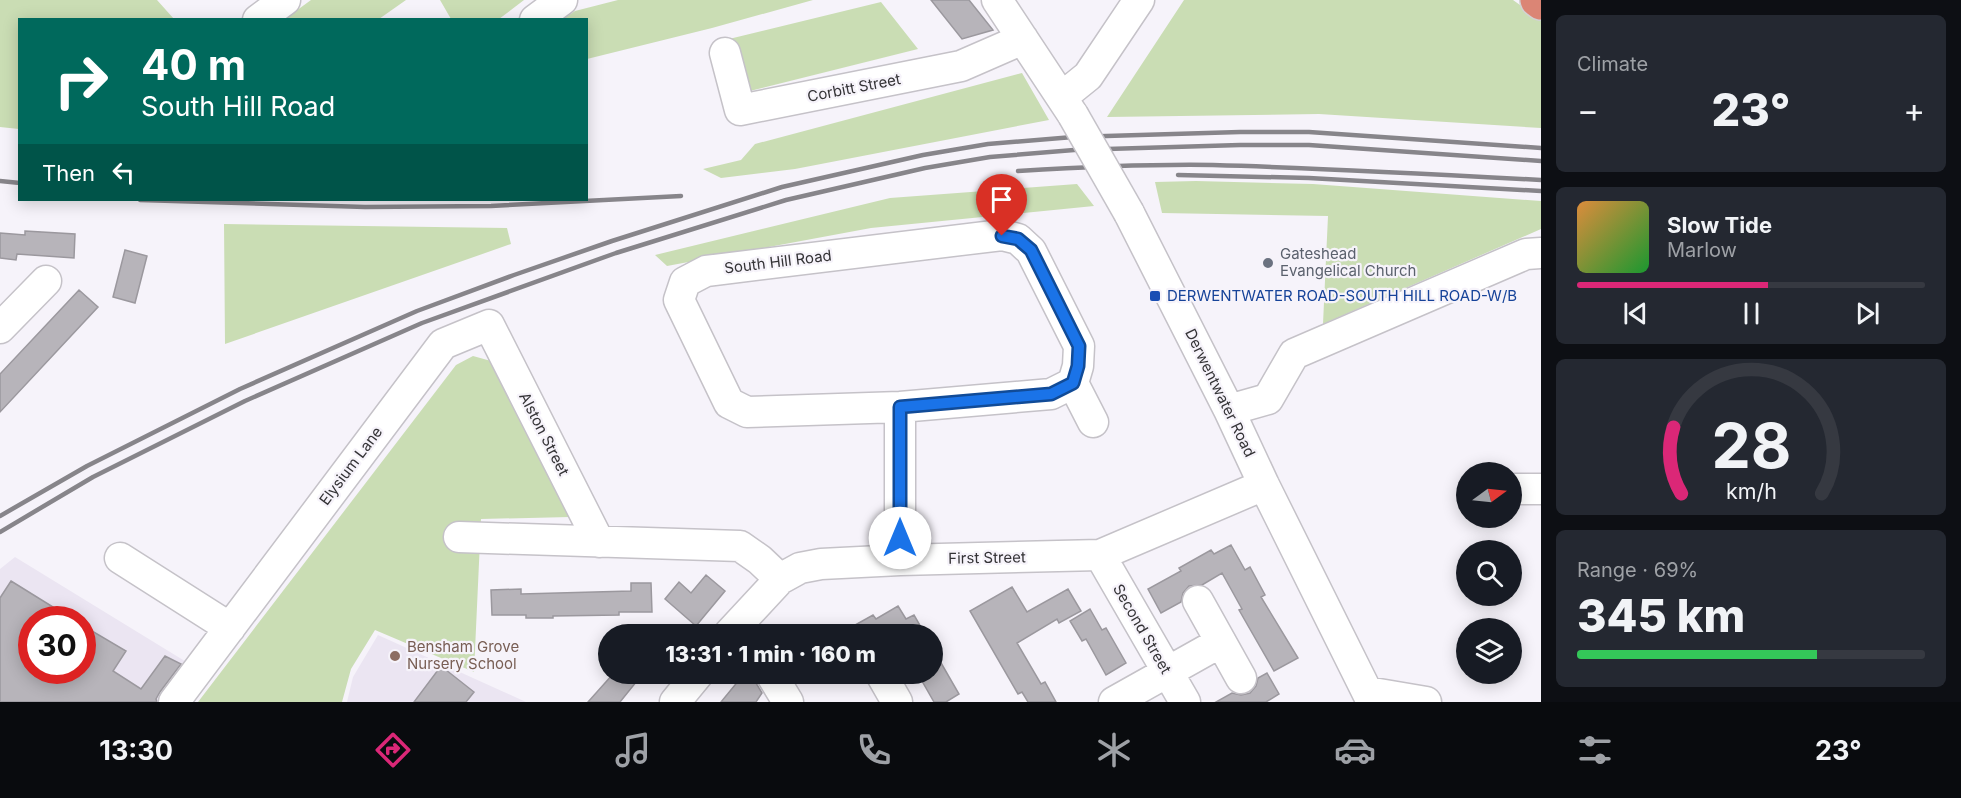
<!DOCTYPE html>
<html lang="en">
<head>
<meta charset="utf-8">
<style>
  body { margin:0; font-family:Inter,sans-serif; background:#242831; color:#f1f3f6; height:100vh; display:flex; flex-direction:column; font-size:22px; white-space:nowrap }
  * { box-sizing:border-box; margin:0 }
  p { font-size:20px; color:#9ea1a6 }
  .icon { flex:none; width:33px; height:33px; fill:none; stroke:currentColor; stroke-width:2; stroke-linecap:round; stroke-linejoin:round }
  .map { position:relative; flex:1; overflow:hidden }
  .side { display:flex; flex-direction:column; gap:15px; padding:15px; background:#0d0f14; width:420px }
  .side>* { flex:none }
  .banner { position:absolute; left:18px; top:18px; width:570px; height:183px; border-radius:0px; box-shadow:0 3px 15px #0003; background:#00695c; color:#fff; overflow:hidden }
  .needle { width:39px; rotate:75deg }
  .controls { position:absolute; left:1456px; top:462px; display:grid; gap:12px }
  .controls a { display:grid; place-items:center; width:66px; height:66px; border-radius:50%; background:#171b24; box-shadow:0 3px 15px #0003; font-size:30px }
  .speed { position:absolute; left:18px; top:606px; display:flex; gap:12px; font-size:30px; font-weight:700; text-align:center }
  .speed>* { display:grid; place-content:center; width:78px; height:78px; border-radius:50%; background:#171b24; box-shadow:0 3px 15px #0003; line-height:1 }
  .speed .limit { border:9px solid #d22; background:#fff; color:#111 }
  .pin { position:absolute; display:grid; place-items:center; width:51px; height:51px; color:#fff; margin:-62px -26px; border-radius:50% 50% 50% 0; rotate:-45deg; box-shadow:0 0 6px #0007 }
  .pin .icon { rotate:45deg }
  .me { position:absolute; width:66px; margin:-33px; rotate:0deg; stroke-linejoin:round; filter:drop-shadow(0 0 4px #0008) }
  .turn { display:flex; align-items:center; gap:21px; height:126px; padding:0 24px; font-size:27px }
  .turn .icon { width:78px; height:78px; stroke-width:2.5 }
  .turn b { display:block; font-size:42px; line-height:51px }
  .then { display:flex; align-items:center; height:57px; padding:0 24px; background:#0003; gap:12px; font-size:22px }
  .big { font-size:45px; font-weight:800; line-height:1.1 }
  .side .card { flex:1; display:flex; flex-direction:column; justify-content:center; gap:9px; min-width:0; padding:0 21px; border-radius:9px; background:#242831 }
  .side .dial { align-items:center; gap:0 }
  .dial svg { height:156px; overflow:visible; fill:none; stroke:#363941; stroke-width:7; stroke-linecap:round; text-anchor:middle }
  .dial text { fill:#f1f3f6; stroke:none }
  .song { display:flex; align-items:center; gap:18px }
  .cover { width:72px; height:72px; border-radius:9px; background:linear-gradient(135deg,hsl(30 70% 55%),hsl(130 70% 35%)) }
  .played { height:6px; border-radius:3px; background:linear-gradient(90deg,#db2777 55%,#363941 55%) }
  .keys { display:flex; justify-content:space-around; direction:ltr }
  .heat { display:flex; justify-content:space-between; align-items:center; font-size:33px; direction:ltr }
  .charge { height:9px; border-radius:4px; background:linear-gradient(90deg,#34c759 69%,#363941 0) }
  .trip { position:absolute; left:598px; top:624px; width:345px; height:60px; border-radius:30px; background:#171b24; box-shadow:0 3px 15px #0003; font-weight:800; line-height:60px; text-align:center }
  .tab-bar { display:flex; height:96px; justify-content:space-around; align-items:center; background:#090b0e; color:#9ea1a6 }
  .tab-bar .icon { width:42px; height:42px }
  .tab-bar .selected { color:#db2777 }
  .tab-bar b { font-size:27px; color:#f1f3f6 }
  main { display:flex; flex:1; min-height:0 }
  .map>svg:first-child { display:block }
  .built { fill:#ebe5f2; fill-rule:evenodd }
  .green { fill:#caddb4 }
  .building { fill:#b7b4ba; stroke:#9b989e; stroke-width:1.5 }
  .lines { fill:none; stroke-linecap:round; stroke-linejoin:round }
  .minor-casing { stroke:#c5c2c8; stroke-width:33 }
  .highway-casing { stroke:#d2d2d3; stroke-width:36 }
  .minor { stroke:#fff; stroke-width:30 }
  .highway { stroke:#db8575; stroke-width:33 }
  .rail { stroke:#87858a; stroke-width:4.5 }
  .minor-bridge-casing { stroke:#c5c2c8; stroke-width:33; stroke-linecap:butt }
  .minor-bridge { stroke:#fff; stroke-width:30 }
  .route-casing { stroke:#114b97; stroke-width:15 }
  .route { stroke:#1a73e8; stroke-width:10 }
  .worship-dot { fill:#6b7280; stroke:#f6f3fa; stroke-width:2 }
  .transit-dot { fill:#1a4fb4; stroke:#f6f3fa; stroke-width:2 }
  .education-dot { fill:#8d6e63; stroke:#f6f3fa; stroke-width:2 }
  .labels { text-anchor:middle; stroke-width:4.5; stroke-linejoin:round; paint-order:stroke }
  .street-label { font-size:15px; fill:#343336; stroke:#f6f3fa }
  .worship-label { font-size:15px; fill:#5b616d; stroke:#f6f3fa; text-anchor:start }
  .transit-label { font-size:15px; fill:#164399; stroke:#f6f3fa; text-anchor:start }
  .education-label { font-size:15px; fill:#785e54; stroke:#f6f3fa; text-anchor:start }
</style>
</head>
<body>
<main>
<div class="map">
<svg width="1541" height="702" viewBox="0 0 1541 702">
  <rect width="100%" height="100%" fill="#f6f3fa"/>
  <path class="built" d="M15 557 188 663 159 702H0V569ZM32 620H82V670H32Z
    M378 635 526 702H347L353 677Z"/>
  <path class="green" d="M0 0H157L174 19 20 20 19 129 0 127Z
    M311 0H406L379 19H285Z
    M440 0H524L499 19H451Z
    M618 0H813L712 28 587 59 586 20 563 19 575 11Z
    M1184 0H1513L1541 20V128L1319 114 1107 117Z
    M881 2 918 49 742 93 729 39Z
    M1022 73 1049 120 795 169 721 178 703 169 741 160 755 144Z
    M1196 181 1313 184 1541 201V229L1323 324 1328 216 1162 213 1155 182Z
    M1077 184 1094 206 871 228 667 266 655 255 890 198Z
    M224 224 507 228 511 244 225 344Z
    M473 356 491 361 570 517 481 519 474 672 375 630 351 669 342 702H198L456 365Z"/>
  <path class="building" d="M931 0H969L993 30 962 39Z
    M25 231 75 234 74 258 17 254 16 260 0 258V233L25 235Z
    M125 250 147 256 135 303 113 297Z
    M79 290 98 307 0 412V374Z
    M1231 545 1245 570 1250 567 1265 595 1261 597 1298 658 1274 671 1239 610 1242 609 1222 573 1202 585 1189 586 1183 593 1181 602 1161 613 1148 589 1181 571 1179 568 1211 550 1214 554Z
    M706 575 725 591 696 626 665 599 679 582 691 593Z
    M11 581 74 620H32V670H82V625L126 651 113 671 141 689 165 656 181 664 160 692 156 699 157 702H0V598Z
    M631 583H651L652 612H619V615L553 616V618H526V615H492L491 590 521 589V594L631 591Z
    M1012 587 1027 612 1068 589 1081 611 1059 623 1057 619 1017 643 1041 684 1045 682 1056 702H1028L1022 692 1018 694 970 611Z
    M898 606 906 619 914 615 925 634H839L873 615 876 619Z
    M1090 609 1102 630 1106 628 1126 663 1106 675 1086 639 1082 641 1070 621Z
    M933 649 959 694 946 702H934L918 674H933Z
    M441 666 474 692 466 702H414Z
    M1267 673 1279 694 1266 702H1216L1232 693 1241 695 1250 693 1256 686 1258 678Z
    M613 674H627L637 681 620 702H588Z
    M744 674 756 683 762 693 756 702H721Z"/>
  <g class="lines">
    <g class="minor-casing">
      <path id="minor" d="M997 0 1073 115
        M258 20 285 0
        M535 20 562 0
        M725 53 740 110 961 66 1023 39
        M1062 97 1088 76 1139 0
        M1129 213 1229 410 1264 485 1372 702
        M1002 235 1018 239 1031 251 1079 346 1078 366 1073 383 1051 394 900 407 747 412 729 403 679 300 685 282 706 271Z
        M0 328 46 281
        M1073 383 1093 422
        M1229 410 1268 399 1294 354 1526 254 1541 253
        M1516 489H1541
        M459 537 740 546 760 560 780 579 800 568 821 564 900 560 1100 555 1264 485
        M1100 555 1185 702
        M120 558 230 628
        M900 560V407
        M1198 601 1241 678
        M729 634 780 579
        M771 674 788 702
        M881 674 897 702
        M1367 692 1426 702
        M174 702 443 344 489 325 599 542
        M675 702 698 674
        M1114 702 1221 642"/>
    </g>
    <g class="highway-casing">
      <path id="highway" d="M1537 0 1541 3"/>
    </g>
    <use href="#minor" class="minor"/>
    <use href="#highway" class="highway"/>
    <path class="rail" d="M1018 171C1083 167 1148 164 1213 165 1323 168 1432 174 1541 180
      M1178 175 1309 178 1541 191
      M0 181 20 183
      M140 200 365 207 491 206 681 196
      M0 516 87 466 240 389 417 311 514 275 612 241 782 187 923 155 988 144 1073 137 1240 132H1309L1541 148
      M0 532 93 477 245 401 422 323 616 253 786 200 925 168 990 157 1074 150 1240 145H1309L1541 161"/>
    <g class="minor-bridge-casing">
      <path id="minor-bridge" d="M1073 115 1129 213"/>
    </g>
    <use href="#minor-bridge" class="minor-bridge"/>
  </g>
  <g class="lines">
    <g class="route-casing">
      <path id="route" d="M900 538V407L1051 394 1073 383 1078 366 1079 346 1031 250 1018 239 1002 236"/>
    </g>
    <use href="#route" class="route"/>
  </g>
  <circle class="worship-dot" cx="1268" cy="263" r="6"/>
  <rect class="transit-dot" x="1149" y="290" width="12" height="12" rx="3"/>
  <circle class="education-dot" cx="395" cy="656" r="6"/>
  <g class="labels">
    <g class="street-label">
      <text transform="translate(854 88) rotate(-11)" y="5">Corbitt Street</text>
      <text transform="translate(778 262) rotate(-7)" y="5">South Hill Road</text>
      <text transform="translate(1220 393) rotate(64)" y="5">Derwentwater Road</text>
      <text transform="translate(544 434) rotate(63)" y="5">Alston Street</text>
      <text transform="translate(351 466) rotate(-53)" y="5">Elysium Lane</text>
      <text transform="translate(987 558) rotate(-1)" y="5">First Street</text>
      <text transform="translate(1142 629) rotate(60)" y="5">Second Street</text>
    </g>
    <g class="worship-label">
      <text x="1280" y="259">Gateshead<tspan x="1280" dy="17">Evangelical Church</tspan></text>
    </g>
    <g class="transit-label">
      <text x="1167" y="301">DERWENTWATER ROAD-SOUTH HILL ROAD-W/B</text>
    </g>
    <g class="education-label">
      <text x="407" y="652">Bensham Grove<tspan x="407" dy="17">Nursery School</tspan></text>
    </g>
  </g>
</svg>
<div class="controls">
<a><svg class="needle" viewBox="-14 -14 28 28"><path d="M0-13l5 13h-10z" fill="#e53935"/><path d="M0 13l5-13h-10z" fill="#9ea1a6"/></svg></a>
<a><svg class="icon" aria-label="search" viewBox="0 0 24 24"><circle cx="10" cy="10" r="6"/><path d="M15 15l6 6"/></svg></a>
<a><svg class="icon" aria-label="layers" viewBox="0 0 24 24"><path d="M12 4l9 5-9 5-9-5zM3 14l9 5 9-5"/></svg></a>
</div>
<div class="speed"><div class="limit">30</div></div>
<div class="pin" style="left:1002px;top:236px;background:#d93025"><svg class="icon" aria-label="arrive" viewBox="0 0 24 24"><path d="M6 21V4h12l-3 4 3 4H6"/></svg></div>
<svg class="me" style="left:900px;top:538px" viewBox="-20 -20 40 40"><circle r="19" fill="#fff"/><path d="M0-13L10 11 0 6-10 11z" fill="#1a73e8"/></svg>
<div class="trip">13:31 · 1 min · 160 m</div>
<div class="banner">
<div class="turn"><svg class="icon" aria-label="right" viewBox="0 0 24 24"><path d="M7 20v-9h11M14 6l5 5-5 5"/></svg><div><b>40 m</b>South Hill Road</div></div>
<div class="then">Then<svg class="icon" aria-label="left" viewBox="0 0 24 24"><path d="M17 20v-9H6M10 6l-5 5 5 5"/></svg></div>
</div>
</div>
<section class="side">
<div class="card"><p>Climate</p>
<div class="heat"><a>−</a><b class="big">23°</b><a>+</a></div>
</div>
<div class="card">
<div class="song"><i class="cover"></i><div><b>Slow Tide</b><p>Marlow</p></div></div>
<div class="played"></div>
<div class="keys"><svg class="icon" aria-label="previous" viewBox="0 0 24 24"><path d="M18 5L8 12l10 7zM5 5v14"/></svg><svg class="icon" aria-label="pause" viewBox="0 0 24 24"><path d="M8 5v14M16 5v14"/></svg><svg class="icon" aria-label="next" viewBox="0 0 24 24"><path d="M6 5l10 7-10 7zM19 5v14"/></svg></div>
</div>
<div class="card dial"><svg viewBox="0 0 100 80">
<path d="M14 69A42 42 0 1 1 86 69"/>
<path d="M14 69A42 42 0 0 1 10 35" stroke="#db2777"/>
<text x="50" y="56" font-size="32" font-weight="700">28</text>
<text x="50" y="72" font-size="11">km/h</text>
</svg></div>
<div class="card"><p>Range · 69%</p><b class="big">345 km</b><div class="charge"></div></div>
</section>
</main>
<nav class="tab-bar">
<b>13:30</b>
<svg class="icon selected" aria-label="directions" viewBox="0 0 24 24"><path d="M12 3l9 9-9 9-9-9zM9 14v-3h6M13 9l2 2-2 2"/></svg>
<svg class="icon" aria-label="music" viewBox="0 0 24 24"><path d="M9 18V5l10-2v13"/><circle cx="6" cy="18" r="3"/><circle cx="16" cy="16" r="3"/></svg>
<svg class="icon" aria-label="phone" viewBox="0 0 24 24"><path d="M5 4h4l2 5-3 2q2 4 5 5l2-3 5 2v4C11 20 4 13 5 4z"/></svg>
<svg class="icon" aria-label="climate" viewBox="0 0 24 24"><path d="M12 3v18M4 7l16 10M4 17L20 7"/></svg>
<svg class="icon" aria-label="car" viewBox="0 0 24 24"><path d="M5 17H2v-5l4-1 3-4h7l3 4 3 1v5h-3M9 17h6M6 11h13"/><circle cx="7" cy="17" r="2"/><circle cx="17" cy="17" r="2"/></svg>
<svg class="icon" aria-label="filters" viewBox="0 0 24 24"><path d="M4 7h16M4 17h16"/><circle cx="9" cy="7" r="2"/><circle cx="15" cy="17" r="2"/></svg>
<b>23°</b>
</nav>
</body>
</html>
